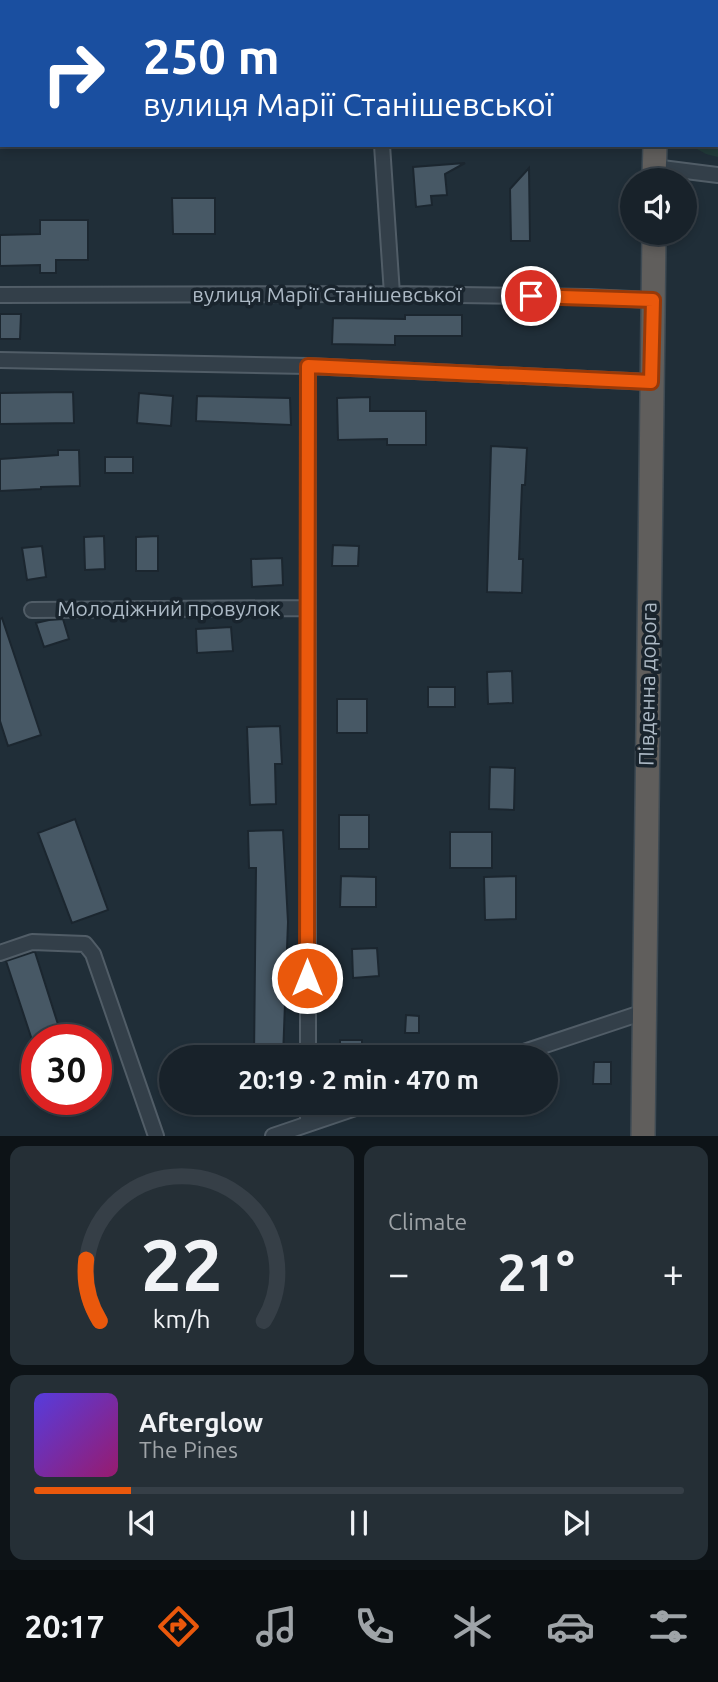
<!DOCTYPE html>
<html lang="en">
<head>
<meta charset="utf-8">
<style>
  body { margin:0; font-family:Ubuntu,sans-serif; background:#252f36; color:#f1f3f6; height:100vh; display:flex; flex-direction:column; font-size:26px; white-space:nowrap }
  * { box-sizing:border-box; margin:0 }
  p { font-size:23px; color:#9fa4a8 }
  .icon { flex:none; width:38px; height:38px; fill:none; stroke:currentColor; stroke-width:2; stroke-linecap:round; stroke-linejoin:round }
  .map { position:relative; height:1136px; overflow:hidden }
  .panel { display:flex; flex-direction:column; gap:10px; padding:10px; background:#0d1317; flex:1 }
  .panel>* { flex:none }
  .hud { position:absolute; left:0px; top:0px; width:719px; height:147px; box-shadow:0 4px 10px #0003,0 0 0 2px #363f47; background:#1a4fa0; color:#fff; overflow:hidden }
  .buttons { position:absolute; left:620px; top:168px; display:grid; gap:14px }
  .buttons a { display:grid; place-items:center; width:77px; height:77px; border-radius:50%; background:#18222a; box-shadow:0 4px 10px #0003,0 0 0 2px #363f47; font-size:35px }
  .speed { position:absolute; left:21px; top:1024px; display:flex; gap:14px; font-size:35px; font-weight:700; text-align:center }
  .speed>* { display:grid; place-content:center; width:91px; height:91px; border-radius:50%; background:#18222a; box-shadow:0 4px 10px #0003,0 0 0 2px #363f47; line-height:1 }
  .speed .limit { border:10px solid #d22; background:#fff; color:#111 }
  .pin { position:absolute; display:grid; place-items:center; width:60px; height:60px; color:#fff; margin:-30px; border:4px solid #fff; border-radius:50%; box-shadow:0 2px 7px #0007 }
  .me { position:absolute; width:77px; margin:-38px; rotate:0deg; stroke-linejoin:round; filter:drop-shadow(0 0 5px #0008) }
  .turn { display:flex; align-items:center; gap:24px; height:147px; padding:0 28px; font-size:32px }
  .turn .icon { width:91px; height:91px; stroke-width:2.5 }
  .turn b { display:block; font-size:49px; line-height:60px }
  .big { font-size:52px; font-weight:700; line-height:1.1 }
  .panel .widget { flex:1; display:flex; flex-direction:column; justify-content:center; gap:10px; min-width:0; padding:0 24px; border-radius:14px; background:#252f36 }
  .panel .dial { align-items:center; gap:0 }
  .dial svg { height:182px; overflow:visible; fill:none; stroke:#363f47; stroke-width:7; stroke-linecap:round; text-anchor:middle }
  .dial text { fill:#f1f3f6; stroke:none }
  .song { display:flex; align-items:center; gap:21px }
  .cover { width:84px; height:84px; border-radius:10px; background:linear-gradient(135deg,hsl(250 70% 55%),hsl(320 70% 35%)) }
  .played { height:7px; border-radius:4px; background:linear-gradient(90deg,#ea580c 15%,#363f47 15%) }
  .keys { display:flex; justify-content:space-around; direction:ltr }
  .heat { display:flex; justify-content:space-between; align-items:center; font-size:38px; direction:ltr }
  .panel .tiles { flex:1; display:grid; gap:10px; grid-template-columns:1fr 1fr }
  .widget:last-child { grid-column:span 2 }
  .trip { position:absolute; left:159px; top:1045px; width:399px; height:70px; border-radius:35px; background:#18222a; box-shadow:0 4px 10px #0003,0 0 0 2px #363f47; font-weight:700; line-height:70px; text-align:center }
  .tabs { display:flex; height:112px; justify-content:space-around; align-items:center; background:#0a0e11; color:#9fa4a8 }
  .tabs .icon { width:49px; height:49px }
  .tabs .current { color:#ea580c }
  .tabs b { font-size:32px; color:#f1f3f6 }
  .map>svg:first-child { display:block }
  .green { fill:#223b3a }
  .building { fill:#475865; stroke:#1b262f; stroke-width:2 }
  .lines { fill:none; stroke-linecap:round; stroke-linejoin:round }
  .minor-casing { stroke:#515d67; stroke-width:18 }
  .trunk-casing { stroke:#3e4a53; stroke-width:26 }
  .minor { stroke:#333f49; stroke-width:14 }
  .trunk { stroke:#605e5c; stroke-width:23 }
  .route-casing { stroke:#983908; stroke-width:18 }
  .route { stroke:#ea580c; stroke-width:12 }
  .labels { text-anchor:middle; stroke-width:7; stroke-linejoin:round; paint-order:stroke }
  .street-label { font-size:21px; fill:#adbac6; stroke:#19242d }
</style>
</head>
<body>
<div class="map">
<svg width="718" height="1136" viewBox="0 0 718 1136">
  <rect width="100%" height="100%" fill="#202e38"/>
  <path class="green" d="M718 95V157L706 154 690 145H718Z"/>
  <path class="building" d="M465 163 445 174 447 195 431 196 432 205 416 207 413 167Z
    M529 168 530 241H511L510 189Z
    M172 198H215V234H173Z
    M40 220H88V260H56V273H40V265L0 266V235L40 234Z
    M0 314H21L20 339H0Z
    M405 315H462V336H395V345L332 344 333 318 405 319Z
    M73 392 74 423 0 424V393Z
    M139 393 173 396 171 426 137 423Z
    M197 396 290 398 291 425 196 421Z
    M370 397V411H426V445H387V439L338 440 337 398Z
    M491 446 527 448 525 485H522L519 559H523L522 593 487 592Z
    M58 450H79L80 486 41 487V489L0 491V459L58 455Z
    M105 457H133V473H105Z
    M104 536 105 569 85 570 84 537Z
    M158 536V571H136V537Z
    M333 545 359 546 358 566H332Z
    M42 546 46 577 27 580 22 548Z
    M282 558 283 585 252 587 251 559Z
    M2 618 41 735 8 746 0 721V619Z
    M63 619 69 639 44 647 36 623 49 620Z
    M231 627 233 651 197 653 196 629Z
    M512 671 513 703 488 704 487 672Z
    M428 687H455V707H428Z
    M337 699H367V733H337Z
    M280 726 282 764H275L276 804 250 805 247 727Z
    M490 767 515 768 514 810 489 809Z
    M339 815H369V849H339Z
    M75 819 108 910 72 923 38 833Z
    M283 830 288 922 283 1057H254L256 868H249L248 831Z
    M450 832H492V868H450Z
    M341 876 376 877V907H340Z
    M516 876V919L485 920 484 877Z
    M377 948 379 976 353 978 352 949Z
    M33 952H35L63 1040H32L6 961Z
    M406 1015 419 1016V1033H405Z
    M340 1040H362V1057H340Z
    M594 1062H611V1084H593Z"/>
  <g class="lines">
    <g class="minor-casing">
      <path id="minor" d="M372 0V2
        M0 66H2
        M382 145 392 294
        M654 167 718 175
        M0 295 392 294 587 297 653 300
        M0 360 308 366 651 382
        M32 610 307 608
        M0 953 32 942 85 944 93 954 156 1136
        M308 1057V366
        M509 1057 644 1012
        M308 1102V1124
        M273 1136 373 1102"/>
    </g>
    <g class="trunk-casing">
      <path id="trunk" d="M656 2V0
        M654 180 655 145
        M643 1136 654 233"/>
    </g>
    <use href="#minor" class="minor"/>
    <use href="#trunk" class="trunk"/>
  </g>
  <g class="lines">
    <g class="route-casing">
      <path id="route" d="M307 978 308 366 651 382 653 300 531 296"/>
    </g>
    <use href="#route" class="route"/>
  </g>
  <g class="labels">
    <g class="street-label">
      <text x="327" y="302">вулиця Марії Станішевської</text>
      <text x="169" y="616">Молодіжний провулок</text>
      <text transform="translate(648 684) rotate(-89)" y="7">Південна дорога</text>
    </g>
  </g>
</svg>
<div class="buttons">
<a><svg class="icon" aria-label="sound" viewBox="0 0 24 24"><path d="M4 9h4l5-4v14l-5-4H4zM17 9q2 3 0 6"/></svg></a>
</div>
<div class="speed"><div class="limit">30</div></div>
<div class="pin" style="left:531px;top:296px;background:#d93025"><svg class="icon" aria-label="arrive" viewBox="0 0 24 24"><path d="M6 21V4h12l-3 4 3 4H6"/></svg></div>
<svg class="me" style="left:307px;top:978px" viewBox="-20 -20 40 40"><circle r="17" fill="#ea580c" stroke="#fff" stroke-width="3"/><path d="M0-11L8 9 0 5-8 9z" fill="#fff"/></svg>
<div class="trip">20:19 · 2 min · 470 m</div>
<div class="hud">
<div class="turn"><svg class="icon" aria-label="right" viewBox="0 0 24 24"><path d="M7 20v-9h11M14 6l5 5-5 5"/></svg><div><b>250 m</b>вулиця Марії Станішевської</div></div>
</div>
</div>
<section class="panel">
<div class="tiles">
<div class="widget dial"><svg viewBox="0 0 100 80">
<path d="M14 69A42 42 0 1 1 86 69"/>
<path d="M14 69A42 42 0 0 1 8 42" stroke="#ea580c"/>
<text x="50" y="56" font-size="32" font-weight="700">22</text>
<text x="50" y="72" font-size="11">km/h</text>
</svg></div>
<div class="widget"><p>Climate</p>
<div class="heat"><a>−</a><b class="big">21°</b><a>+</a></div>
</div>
<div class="widget">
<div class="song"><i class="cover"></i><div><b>Afterglow</b><p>The Pines</p></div></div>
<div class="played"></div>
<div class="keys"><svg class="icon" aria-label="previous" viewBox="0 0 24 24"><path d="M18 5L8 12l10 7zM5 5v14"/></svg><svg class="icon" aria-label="pause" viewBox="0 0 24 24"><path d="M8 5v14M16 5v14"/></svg><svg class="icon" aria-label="next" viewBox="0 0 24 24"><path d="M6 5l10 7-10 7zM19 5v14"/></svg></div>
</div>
</div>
</section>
<nav class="tabs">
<b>20:17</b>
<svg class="icon current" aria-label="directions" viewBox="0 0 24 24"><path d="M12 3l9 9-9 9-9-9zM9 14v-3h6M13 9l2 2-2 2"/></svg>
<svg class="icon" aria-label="music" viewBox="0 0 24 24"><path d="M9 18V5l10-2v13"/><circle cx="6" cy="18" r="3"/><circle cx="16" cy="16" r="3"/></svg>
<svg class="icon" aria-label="phone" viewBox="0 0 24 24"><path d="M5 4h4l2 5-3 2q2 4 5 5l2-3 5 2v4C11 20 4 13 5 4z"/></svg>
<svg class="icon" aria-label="climate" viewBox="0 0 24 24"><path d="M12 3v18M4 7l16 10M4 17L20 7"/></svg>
<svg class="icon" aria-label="car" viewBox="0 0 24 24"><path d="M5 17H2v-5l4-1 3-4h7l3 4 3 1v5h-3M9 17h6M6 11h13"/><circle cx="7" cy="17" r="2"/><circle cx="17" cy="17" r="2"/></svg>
<svg class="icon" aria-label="filters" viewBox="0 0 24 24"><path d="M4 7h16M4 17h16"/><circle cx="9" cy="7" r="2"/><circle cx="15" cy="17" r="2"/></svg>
</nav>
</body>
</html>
